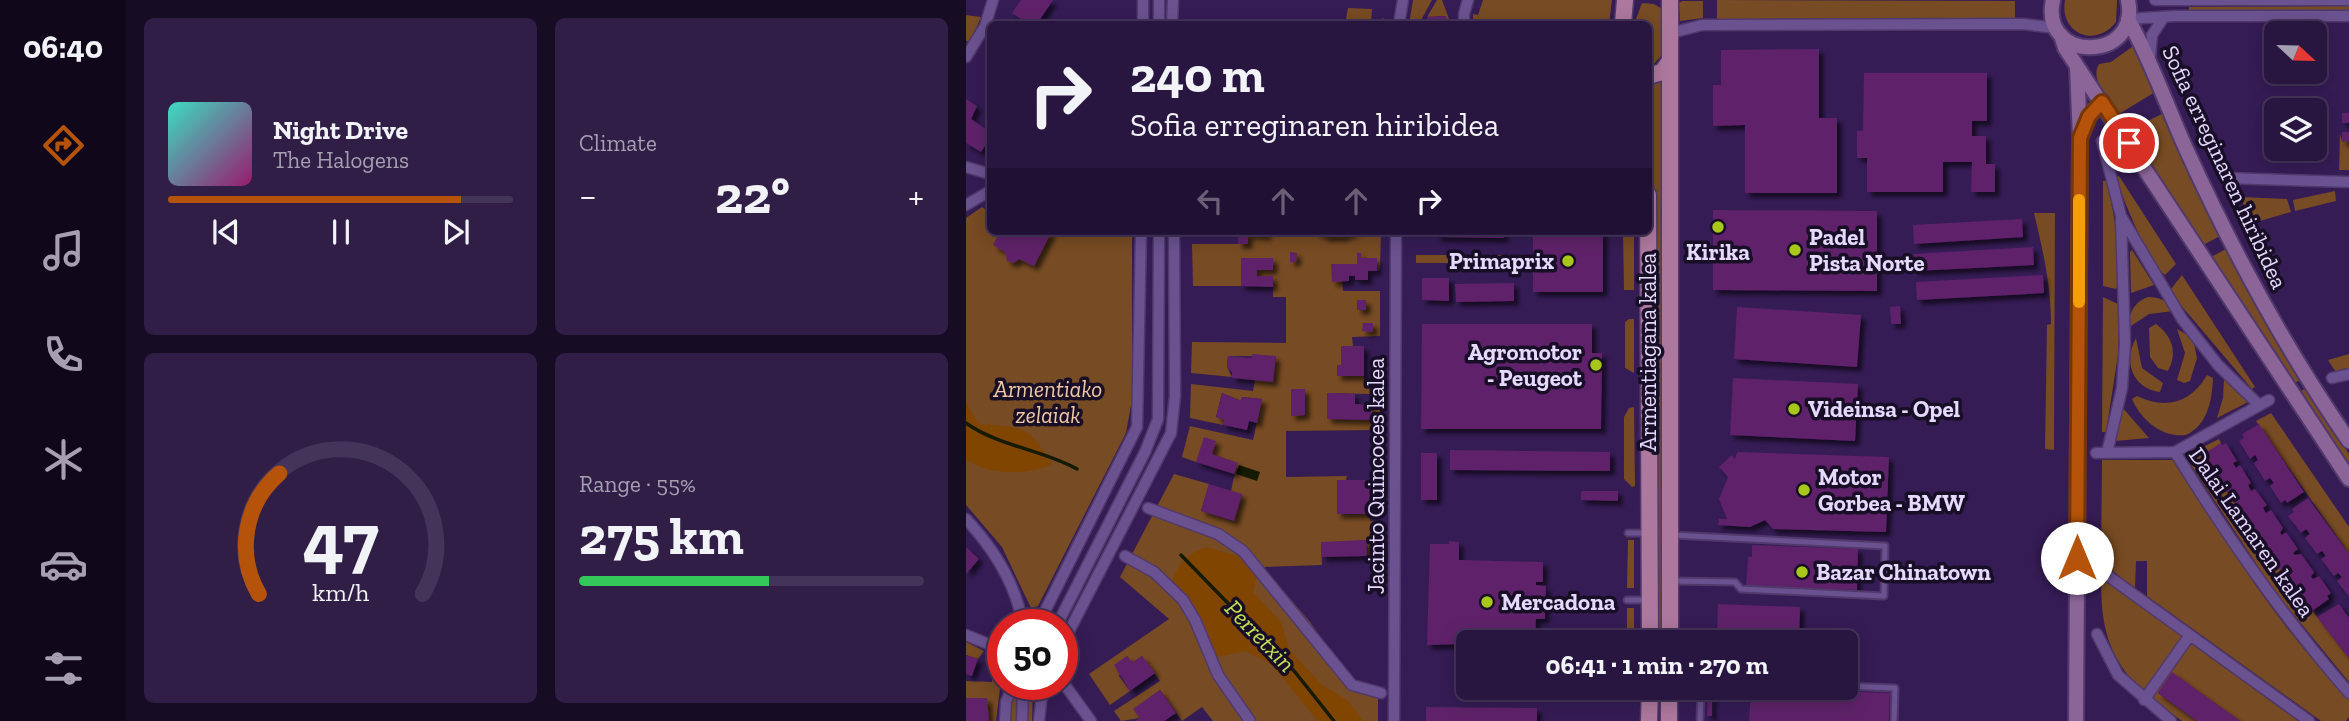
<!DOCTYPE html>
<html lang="en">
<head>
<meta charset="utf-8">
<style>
  body { margin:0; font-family:"Zilla Slab",serif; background:#301e47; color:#f1f3f6; height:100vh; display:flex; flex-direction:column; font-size:26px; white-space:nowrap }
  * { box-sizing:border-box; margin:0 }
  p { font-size:23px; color:#a59fb1 }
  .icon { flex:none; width:38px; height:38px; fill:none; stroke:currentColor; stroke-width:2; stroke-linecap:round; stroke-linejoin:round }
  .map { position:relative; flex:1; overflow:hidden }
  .panel { display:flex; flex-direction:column; gap:18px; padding:18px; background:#160c23; width:840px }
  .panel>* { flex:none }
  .guide { position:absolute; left:21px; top:21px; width:665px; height:214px; border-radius:10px; box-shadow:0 4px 18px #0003,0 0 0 2px #443459; background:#281540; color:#f1f3f6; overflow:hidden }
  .needle { width:46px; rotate:112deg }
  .controls { position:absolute; left:1298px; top:21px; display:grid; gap:14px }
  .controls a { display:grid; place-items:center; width:63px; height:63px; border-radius:10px; background:#281540; box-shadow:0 4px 18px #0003,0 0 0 2px #443459; font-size:35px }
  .speed { position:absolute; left:21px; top:609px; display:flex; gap:14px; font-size:35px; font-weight:700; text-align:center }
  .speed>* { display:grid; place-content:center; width:91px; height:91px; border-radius:50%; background:#281540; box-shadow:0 4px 18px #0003,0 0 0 2px #443459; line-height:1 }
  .speed .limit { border:10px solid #d22; background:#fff; color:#111 }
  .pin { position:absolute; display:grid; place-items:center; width:60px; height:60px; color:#fff; margin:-30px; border:4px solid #fff; border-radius:50%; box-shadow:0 2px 7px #0007 }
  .me { position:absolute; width:77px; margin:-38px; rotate:0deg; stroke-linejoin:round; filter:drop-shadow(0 0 5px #0008) }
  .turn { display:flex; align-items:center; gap:24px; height:147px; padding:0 28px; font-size:32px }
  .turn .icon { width:91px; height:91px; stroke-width:2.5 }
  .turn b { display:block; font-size:49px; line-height:60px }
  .lanes { display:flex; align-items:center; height:66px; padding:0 28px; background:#0003; justify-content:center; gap:35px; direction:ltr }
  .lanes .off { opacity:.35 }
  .big { font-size:52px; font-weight:700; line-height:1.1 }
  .panel .card { flex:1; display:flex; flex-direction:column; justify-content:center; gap:10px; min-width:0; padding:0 24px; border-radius:10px; background:#301e47 }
  .panel .dial { align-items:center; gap:0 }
  .dial svg { height:182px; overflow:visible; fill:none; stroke:#443459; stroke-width:7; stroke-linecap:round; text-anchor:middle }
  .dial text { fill:#f1f3f6; stroke:none }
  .song { display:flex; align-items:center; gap:21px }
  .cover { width:84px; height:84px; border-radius:10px; background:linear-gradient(135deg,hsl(170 70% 55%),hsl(320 70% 35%)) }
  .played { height:7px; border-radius:4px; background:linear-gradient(90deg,#b45309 85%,#443459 85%) }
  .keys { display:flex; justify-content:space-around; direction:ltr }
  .heat { display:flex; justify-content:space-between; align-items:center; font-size:38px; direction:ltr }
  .charge { height:10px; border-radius:5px; background:linear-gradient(90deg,#34c759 55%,#443459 0) }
  .panel .tiles { flex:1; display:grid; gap:18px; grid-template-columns:repeat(2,1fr) }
  .trip { position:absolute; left:490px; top:630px; width:402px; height:70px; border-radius:10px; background:#281540; box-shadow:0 4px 18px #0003,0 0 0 2px #443459; font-weight:700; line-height:70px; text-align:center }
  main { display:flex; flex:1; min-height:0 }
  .tabs { display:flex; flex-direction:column; width:126px; justify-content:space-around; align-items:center; background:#10081a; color:#a59fb1 }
  .tabs .icon { width:49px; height:49px }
  .tabs .on { color:#b45309 }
  .tabs b { font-size:32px; color:#f1f3f6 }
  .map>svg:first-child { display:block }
  .green { fill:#774b23 }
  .forest { fill:#804500 }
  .water { fill:#151b00 }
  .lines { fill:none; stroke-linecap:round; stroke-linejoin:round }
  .stream { stroke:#151b00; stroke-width:3.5 }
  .building { fill:#5e216b; filter:url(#shadow) }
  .lane-casing { stroke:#51396c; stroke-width:9 }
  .street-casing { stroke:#51396c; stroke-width:13 }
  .secondary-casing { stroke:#51396c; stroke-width:18 }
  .primary-casing { stroke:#51396c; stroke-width:19 }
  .lane { stroke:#6a5290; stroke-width:5 }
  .street { stroke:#6a5290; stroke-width:10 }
  .secondary { stroke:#8b6597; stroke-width:14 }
  .primary { stroke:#ad789d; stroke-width:16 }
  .route-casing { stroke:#753606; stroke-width:18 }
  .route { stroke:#b45309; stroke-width:12 }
  .slow { stroke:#f59e0b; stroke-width:12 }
  .poi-dot { fill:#a9c71b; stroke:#180f27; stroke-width:2.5 }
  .labels { text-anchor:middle; stroke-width:7; stroke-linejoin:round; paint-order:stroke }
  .street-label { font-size:23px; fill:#e5d9fd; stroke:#180f27 }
  .poi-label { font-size:23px; font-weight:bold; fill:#e5d9fd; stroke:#180f27; text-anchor:start }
  .park-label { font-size:23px; font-style:italic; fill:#f2c8a6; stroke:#180f27 }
  .water-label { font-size:24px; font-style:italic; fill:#c3e058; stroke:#180f27 }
</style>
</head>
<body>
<main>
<nav class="tabs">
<b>06:40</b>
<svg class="icon on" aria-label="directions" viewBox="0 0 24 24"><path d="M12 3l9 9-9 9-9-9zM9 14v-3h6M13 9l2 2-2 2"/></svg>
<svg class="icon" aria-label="music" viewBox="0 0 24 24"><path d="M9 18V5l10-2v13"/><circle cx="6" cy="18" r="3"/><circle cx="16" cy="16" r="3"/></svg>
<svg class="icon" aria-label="phone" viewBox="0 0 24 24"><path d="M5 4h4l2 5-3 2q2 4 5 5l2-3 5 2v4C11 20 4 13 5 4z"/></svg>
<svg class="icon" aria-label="climate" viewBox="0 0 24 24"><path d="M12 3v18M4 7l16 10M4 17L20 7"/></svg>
<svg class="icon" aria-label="car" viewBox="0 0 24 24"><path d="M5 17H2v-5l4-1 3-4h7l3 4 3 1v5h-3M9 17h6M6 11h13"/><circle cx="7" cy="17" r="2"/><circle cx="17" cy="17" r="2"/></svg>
<svg class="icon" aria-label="filters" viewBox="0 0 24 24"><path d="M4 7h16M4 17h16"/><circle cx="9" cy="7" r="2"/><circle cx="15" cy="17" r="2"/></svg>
</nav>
<section class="panel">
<div class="tiles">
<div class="card">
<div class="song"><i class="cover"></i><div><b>Night Drive</b><p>The Halogens</p></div></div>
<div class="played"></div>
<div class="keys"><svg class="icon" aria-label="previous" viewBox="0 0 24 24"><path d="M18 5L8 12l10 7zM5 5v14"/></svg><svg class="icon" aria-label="pause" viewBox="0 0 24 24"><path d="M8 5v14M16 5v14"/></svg><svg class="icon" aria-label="next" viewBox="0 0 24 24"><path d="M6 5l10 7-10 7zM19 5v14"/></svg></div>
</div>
<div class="card"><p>Climate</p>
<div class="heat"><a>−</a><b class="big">22°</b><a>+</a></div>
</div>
<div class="card dial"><svg viewBox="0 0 100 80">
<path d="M14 69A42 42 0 1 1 86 69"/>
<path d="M14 69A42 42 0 0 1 23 16" stroke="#b45309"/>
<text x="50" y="56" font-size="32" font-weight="700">47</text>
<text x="50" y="72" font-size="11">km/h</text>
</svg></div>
<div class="card"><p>Range · 55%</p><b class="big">275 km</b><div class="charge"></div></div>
</div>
</section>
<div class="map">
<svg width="1383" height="721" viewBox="0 0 1383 721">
  <defs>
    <filter id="shadow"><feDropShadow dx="4.5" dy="4.5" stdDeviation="2" flood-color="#0009"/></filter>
  </defs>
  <rect width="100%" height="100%" fill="#351c55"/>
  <path class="green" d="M447 0H466L453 24H443Z
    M471 0H476L485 24H480L479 16 461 17Z
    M517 0H646L643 24H507V14L512 15Z
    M751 0 1049 1V19H751Z
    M1099 0H1151L1150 22C1129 49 1093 33 1099 0Z
    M716 1H737V18L714 21 713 3Z
    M676 3 688 4 698 10 695 56 686 66H683L682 24H668Z
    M1383 6V10L1223 11V7Z
    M382 8 406 9 405 24 417 18 422 24H379Z
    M0 15 15 17 4 42 0 41Z
    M1170 44 1189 92 1153 114C1144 100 1123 80 1133 64L1145 62Z
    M694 82 696 85 698 642H691V232L683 159 682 86Z
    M1198 113 1254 236 1237 245 1163 130Z
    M1374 134 1376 141H1383V170H1373Z
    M1153 176 1210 264 1199 275C1183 264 1156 197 1150 177Z
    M1137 181H1141C1145 203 1161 271 1150 289L1137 286Z
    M1369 191 1370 201 1329 211 1327 200Z
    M1274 197 1321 199 1325 212 1287 223Z
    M16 207 24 212V231H166V400L160 433 72 606 65 608 36 547 0 505V218Z
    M1068 213H1089L1088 450 1079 449 1081 325 1085 324C1085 285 1077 251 1068 213Z
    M301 231 384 235 398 231 401 235 415 231 414 270 411 271V258H395L394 253H391V264L366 265V281H376L377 291H414V336L386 337 387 346 375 365H371V375L398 376V383H404V394L361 393V419L405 420 406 409H414V430L320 431V477L381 476 380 480 371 481V514H404V521H413V554L401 556 400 540 355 543 356 565 297 567 344 622 383 677 390 683 412 687V721H247L236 707 216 721 194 690 168 709 174 718 155 721 148 711 194 681 176 656 166 663 161 656 153 676 164 691 144 705 123 674 203 619 154 577 208 474 243 484 235 511 267 521 276 495 265 491 271 463 246 454 230 462 216 457 224 426 287 440 296 399 276 397 275 401 256 393 250 417 258 420 257 425 224 418 225 384 287 391 289 380 307 382 310 356H262L261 367 266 377 225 373 226 342 320 343V297H307V277L291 276V270H307V258H275V286H227L226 244H282V235L300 236Z
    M657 231H668V290H658Z
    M1260 249 1334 380 1327 384 1245 257Z
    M1166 250 1188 285 1165 293 1164 252Z
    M450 255H554V263H450Z
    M1216 275 1289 387 1286 389 1213 303 1205 289Z
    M1137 297 1154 305 1152 355 1140 432H1136Z
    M1182 297C1193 297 1204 301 1208 311L1183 314 1165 326 1162 323C1164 311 1170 301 1182 297Z
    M663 319H668V373L659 368V322Z
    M1190 324C1206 336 1212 352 1202 371L1192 368 1184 357 1183 328Z
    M1211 329 1227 338 1231 358 1224 381 1218 383 1211 380 1219 353Z
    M1170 338 1176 368 1197 383 1194 392C1166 388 1157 361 1170 338Z
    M1383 354V371L1371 374 1362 360Z
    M1241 375 1247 378C1246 400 1242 425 1220 435 1196 438 1175 420 1166 399L1171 396C1200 410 1225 403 1241 375Z
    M1258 378 1282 402 1251 418 1257 398Z
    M1339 388 1383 454V468L1333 393Z
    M668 407 669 486 666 487 658 479V417L663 408Z
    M1156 407 1183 438 1149 441Z
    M1305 413 1383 527V554L1290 421Z
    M1253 439 1255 443 1237 456 1305 557 1383 658V682L1307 589 1219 456Z
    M1136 460H1208C1261 543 1313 629 1383 699V717L1380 721H1355L1181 596V561H1170L1169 588 1135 562Z
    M662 540H668V588H661Z
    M1135 576 1218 638 1178 694C1141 655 1135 628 1135 576Z
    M661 608H668V642H661Z
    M0 642 18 651 12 659 0 655Z
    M1223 642 1332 721H1274L1206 673 1192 693 1231 721H1216L1183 697Z
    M28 657 37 664 30 721H23L21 699 0 698V681L26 682Z
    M55 684 67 687 66 721H44L45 701 50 686Z"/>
  <path class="forest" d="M0 403 13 424C58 428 61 424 86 464 62 476 22 475 0 459Z
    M240 547 275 557 291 575 287 592 315 622 323 649 356 685 382 701 397 721H352L306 665 280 651 251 657 223 601 206 582C213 563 221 554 240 547Z"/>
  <path class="water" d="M273 465 294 472 291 481 270 474Z"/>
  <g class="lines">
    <path class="stream" d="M0 423C34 447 75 449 111 469
      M215 555 329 672 368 721"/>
  </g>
  <path class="building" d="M55 0H87L71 24H62L46 13Z
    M480 16V24H462L461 17Z
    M853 49V118H871V193H779V125L747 126V85H755V50Z
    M898 73H1021V121H1006V136H1020V164H1029V192H1005L1006 162H977V192H901V158H891V131H897Z
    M0 99 11 106 5 119 24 132V138L15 152 0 143Z
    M1376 113H1383V123H1376Z
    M1376 132H1383V141L1376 142Z
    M747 210 911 211V291L747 290Z
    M1056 219 1057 237 948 244 947 225Z
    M34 231H86L68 266 53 259 48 263 41 261 39 252 27 245Z
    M272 231H301V236L282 235V244H272Z
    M346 231H392L376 237H360Z
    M471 231H538V238L471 237Z
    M567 231H637V292H567Z
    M1067 247 1068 265 949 271 948 254Z
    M324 252 331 253 330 262H324Z
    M391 253H395V258H411V271H402V280H389V276H383V281L366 282 365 264H391Z
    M275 258H307V270H291V276H307V287L275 286Z
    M1077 275 1078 293 951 300 950 282Z
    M456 278H483V301L456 300Z
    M548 283V301L490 302 489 284Z
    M391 300H400V310H391Z
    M934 306 935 324H925L924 307Z
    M771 307 895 315 891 367 768 359Z
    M397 323H407V332L396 331Z
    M456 324H626V353H636L635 429H455Z
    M375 346H398V376H371V365H375Z
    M286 354 310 356 307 382 266 378V372L261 367 262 356 286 358Z
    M767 378 892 384 889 441 764 435Z
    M325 389H339V415L325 416Z
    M256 393 275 401 276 397 296 399 291 423 283 421 281 430 257 425 258 420 250 417Z
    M361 393 389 394V404L406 405V420L361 419Z
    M1293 424 1338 492 1321 503 1319 500 1315 503 1304 486 1308 483 1304 478 1299 481 1288 463 1292 460 1289 455 1284 459 1273 441 1278 438 1276 434Z
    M238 437 250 441 246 454 272 463 268 474 230 462Z
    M1255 443 1256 445 1260 443 1271 461 1267 463 1270 468 1274 465 1285 483 1282 485 1285 491 1289 489 1301 505 1297 508 1300 513 1305 510 1317 528 1314 533 1316 535 1320 532 1332 549 1327 553 1329 555 1335 554 1348 572 1345 577 1347 579 1353 576 1365 593 1361 596 1363 599 1346 611 1305 557 1236 455Z
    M484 450 644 452V471L484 470Z
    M771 452 923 457 920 532 807 529 799 520 784 527 752 525 753 519H761L753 499 762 477 753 467 766 455 769 459Z
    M455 453H471V500H455Z
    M371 480H400V487H404V514H371Z
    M243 484 276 494 268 521 235 511Z
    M615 491H652V501L615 500Z
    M1342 498 1383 554V597L1371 581 1376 577 1372 573 1368 576 1355 559 1360 556 1356 551 1351 554 1339 538 1344 534 1340 529 1335 533 1322 516 1328 512 1326 509Z
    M400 540 401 556 356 557 355 542Z
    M483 541 493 542V560L577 562V582H570V585L580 586 579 619H570L569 642 461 645 464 544H483Z
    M786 545 892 549 891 590 780 586 782 557H786Z
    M0 547 13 559 0 574Z
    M752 604 834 607 833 642H776V637L751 636Z
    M1373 604 1383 618V658L1351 617Z
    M0 655 12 659 6 676 0 674Z
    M161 656 166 663 176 656 189 673 164 691 148 665Z
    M1206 672 1250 704 1274 721H1231L1224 716 1192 693Z
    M785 688 924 693 923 721H783Z
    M194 690 210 713 198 721H169L174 718 167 709Z
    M742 693H746V716H741Z
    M0 698H21L23 721H0Z
    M460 707 571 708V721H460Z"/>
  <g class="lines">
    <g class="lane-casing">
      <path id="lane" d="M662 533H682
        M706 535 919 546 918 596 775 589 769 582 708 581
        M661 600H683
        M880 686 929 688 928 721
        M734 721 735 688"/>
    </g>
    <g class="street-casing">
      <path id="street" d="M1189 0H1383
        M1162 19 1208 16H1383
        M177 24V0
        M193 24V0
        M206 24 207 0
        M433 24 437 0
        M498 24V14L502 0
        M705 33 736 25 1057 24 1090 28
        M0 57 19 26 27 0
        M1184 58 1186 35 1198 17
        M1136 141 1155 216 1216 319 1252 365 1293 405
        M0 167 24 174
        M1260 178 1383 182
        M0 205 24 191
        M1366 378 1383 374
        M1209 452 1303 400
        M1130 453 1209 452C1261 537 1317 617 1383 693
        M1141 453 1156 388 1159 343 1155 220
        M182 508 252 534 277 551 386 685 415 693
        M0 519C28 549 50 584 57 625
        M159 556 188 572 217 600 229 620 252 675 284 721
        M1131 568 1343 721
        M72 625 171 427 175 231
        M91 625 179 452 192 419 193 231
        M1131 634 1152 675 1205 721
        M0 635 37 650
        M96 645 205 433 209 396 208 231
        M96 681 125 721
        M1178 700 1224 635
        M39 721 40 702 47 684
        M56 721 57 691 61 684
        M73 721 77 684
        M428 721 430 231"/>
    </g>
    <g class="secondary-casing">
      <path id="secondary" d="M1087 0C1073 63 1175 63 1162 0
        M1162 19C1186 62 1201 107 1221 151 1267 252 1320 350 1383 441
        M1095 35 1099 48 1383 479
        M1115 135 1123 116 1136 101
        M1110 721 1114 138 1111 67"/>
    </g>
    <g class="primary-casing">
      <path id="primary" d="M657 24 659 0
        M682 76 696 72 703 62
        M682 195 684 642
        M704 642V0
        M683 721 684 688
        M703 721V688"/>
    </g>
    <use href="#lane" class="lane"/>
    <use href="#street" class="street"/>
    <use href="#secondary" class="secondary"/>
    <use href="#primary" class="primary"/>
  </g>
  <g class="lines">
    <g class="route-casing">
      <path id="route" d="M1111 558 1114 138 1123 116 1136 102 1163 143"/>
    </g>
    <use href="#route" class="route"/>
    <path class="slow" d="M1113 302V200"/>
  </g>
  <g class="poi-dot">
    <circle cx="752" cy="227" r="7"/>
    <circle cx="829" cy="250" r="7"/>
    <circle cx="602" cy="261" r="7"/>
    <circle cx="630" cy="365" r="7"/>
    <circle cx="828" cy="409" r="7"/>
    <circle cx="838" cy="490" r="7"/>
    <circle cx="836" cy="572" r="7"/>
    <circle cx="521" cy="602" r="7"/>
  </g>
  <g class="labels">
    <g class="street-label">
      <text transform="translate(1259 167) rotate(65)" y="8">Sofia erreginaren hiribidea</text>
      <text transform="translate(682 352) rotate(-90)" y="8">Armentiagana kalea</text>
      <text transform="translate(410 476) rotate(-90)" y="8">Jacinto Quincoces kalea</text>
      <text transform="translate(1286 532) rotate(55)" y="8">Dalai Lamaren kalea</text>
    </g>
    <g class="poi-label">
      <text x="843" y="245">Padel<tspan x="843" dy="26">Pista Norte</tspan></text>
      <text x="752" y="260" text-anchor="middle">Kirika</text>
      <text x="588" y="269" text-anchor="end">Primaprix</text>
      <text x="616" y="360" text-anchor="end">Agromotor<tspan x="616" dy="26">- Peugeot</tspan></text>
      <text x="842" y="417">Videinsa - Opel</text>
      <text x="852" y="485">Motor<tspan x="852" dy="26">Gorbea - BMW</tspan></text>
      <text x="850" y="580">Bazar Chinatown</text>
      <text x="535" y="610">Mercadona</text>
    </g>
    <g class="park-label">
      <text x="82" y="397">Armentiako<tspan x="82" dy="26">zelaiak</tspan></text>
    </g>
    <g class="water-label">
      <text transform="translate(294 636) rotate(46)" y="8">Perretxin</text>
    </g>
  </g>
</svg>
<div class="controls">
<a><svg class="needle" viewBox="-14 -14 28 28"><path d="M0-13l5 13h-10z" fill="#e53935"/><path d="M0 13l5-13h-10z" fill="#a59fb1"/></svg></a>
<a><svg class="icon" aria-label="layers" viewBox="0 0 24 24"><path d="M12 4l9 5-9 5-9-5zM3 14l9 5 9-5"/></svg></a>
</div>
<div class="speed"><div class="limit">50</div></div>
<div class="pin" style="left:1163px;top:143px;background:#d93025"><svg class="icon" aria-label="arrive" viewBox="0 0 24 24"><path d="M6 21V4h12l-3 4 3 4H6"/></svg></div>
<svg class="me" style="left:1111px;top:558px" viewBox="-20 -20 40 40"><circle r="19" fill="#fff"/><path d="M0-13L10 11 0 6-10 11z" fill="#b45309"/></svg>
<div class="trip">06:41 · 1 min · 270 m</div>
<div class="guide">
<div class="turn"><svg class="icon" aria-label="right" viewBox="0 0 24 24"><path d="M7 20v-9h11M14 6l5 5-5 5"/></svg><div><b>240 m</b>Sofia erreginaren hiribidea</div></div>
<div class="lanes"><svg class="icon off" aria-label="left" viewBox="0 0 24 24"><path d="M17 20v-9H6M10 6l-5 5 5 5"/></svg><svg class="icon off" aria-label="ahead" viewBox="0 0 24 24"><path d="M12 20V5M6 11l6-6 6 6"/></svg><svg class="icon off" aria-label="ahead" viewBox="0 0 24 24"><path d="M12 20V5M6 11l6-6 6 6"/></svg><svg class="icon" aria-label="right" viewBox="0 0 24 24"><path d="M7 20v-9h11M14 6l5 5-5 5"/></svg></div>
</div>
</div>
</main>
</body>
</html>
